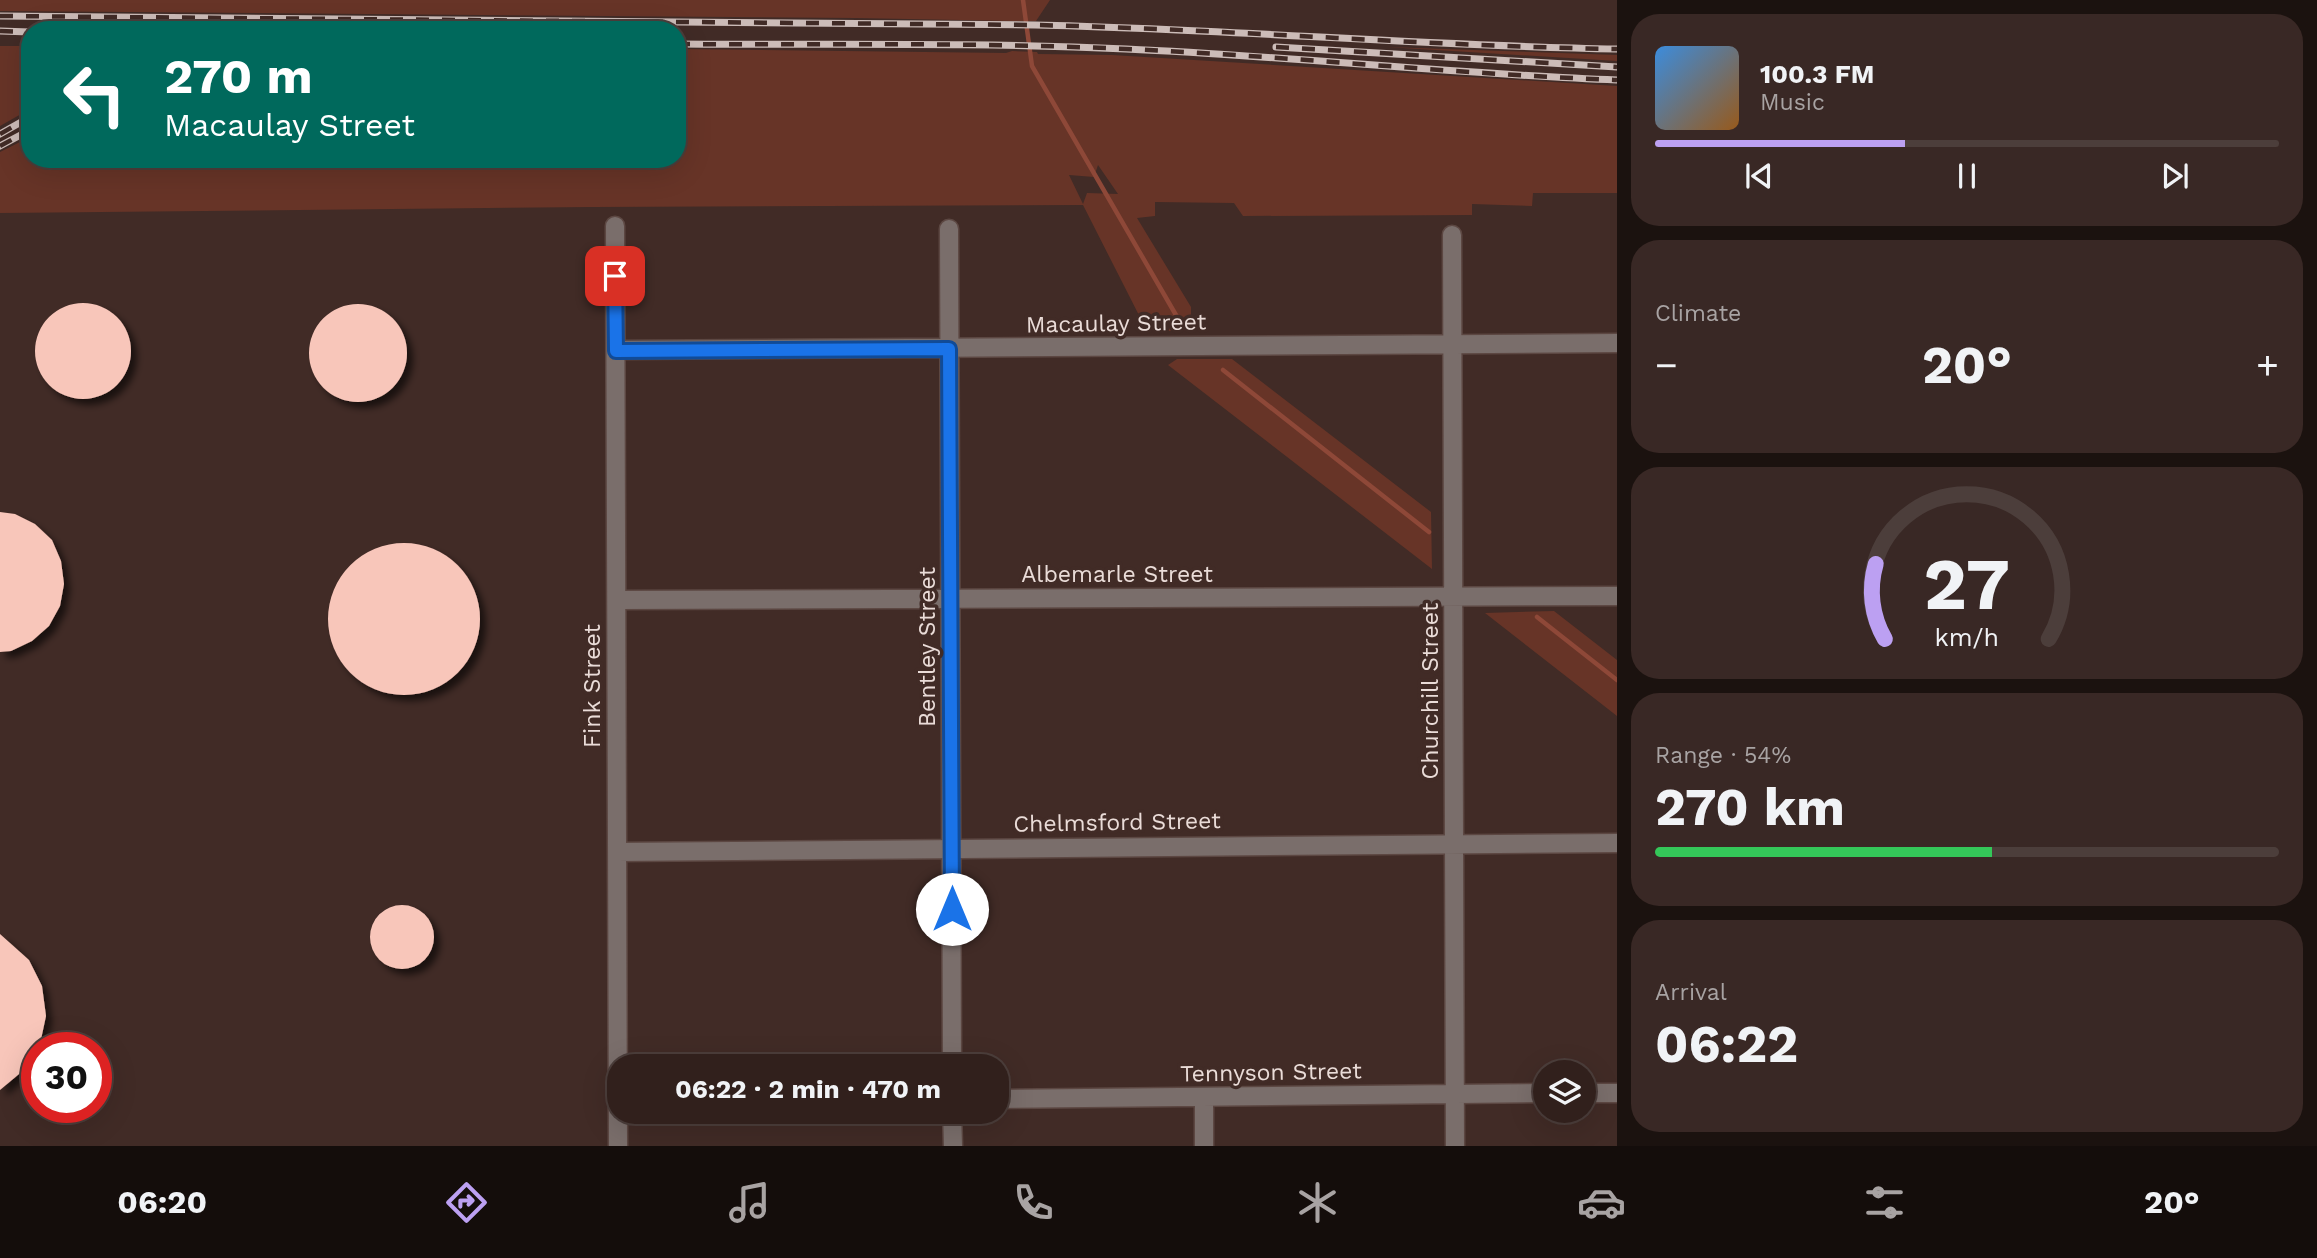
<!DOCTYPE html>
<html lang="en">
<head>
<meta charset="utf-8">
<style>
  body { margin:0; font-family:"Work Sans",sans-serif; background:#392825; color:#f1f3f6; height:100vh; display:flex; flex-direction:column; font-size:26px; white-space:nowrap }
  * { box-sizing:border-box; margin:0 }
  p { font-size:23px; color:#a8a3a3 }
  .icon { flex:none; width:38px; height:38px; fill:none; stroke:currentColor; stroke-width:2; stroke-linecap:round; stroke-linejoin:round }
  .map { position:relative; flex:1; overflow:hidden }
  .details { display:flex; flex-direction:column; gap:14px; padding:14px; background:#1b120f; width:700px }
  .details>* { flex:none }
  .hud { position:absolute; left:21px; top:21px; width:665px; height:147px; border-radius:28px; box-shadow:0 7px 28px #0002,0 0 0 2px #4c3e3b; background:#00695c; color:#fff; overflow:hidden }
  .buttons { position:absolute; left:1533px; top:1060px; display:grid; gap:14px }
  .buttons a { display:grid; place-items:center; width:63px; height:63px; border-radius:50%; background:#31201c; box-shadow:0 7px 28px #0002,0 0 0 2px #4c3e3b; font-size:35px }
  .speed { position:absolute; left:21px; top:1032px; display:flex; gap:14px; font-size:35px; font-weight:700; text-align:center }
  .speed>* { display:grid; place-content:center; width:91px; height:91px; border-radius:50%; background:#31201c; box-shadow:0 7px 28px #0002,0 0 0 2px #4c3e3b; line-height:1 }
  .speed .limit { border:10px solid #d22; background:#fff; color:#111 }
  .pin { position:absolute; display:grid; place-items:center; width:60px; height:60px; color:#fff; margin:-30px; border-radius:14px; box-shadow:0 4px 10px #0006 }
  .me { position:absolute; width:77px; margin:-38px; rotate:0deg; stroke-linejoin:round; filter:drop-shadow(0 0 5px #0008) }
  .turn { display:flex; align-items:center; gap:24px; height:147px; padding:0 28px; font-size:32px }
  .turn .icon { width:91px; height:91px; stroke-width:2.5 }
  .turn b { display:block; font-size:49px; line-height:60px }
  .big { font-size:52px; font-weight:700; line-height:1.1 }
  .details .tile { flex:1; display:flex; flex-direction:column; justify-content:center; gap:10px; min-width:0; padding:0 24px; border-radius:28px; background:#392825 }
  .details .dial { align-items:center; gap:0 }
  .dial svg { height:182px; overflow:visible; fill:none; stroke:#4c3e3b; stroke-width:7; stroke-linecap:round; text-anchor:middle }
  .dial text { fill:#f1f3f6; stroke:none }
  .song { display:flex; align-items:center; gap:21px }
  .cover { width:84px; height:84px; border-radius:10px; background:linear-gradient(135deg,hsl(210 70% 55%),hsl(30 70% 35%)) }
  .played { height:7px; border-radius:4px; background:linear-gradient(90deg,#bca0f2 40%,#4c3e3b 40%) }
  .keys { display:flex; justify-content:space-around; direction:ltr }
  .heat { display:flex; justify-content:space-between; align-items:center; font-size:38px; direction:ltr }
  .charge { height:10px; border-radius:5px; background:linear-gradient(90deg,#34c759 54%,#4c3e3b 0) }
  .trip { position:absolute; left:607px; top:1054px; width:402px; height:70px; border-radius:28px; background:#31201c; box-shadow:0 7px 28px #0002,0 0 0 2px #4c3e3b; font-weight:700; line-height:70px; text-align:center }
  .dock { display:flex; height:112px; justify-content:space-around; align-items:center; background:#140d0b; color:#a8a3a3 }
  .dock .icon { width:49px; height:49px }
  .dock .selected { color:#bca0f2 }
  .dock b { font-size:32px; color:#f1f3f6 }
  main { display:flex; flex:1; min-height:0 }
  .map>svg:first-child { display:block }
  .green { fill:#673427; fill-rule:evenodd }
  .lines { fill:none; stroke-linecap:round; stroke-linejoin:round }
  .stream { stroke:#8e4838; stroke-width:4.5 }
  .building { fill:#f8c6ba; filter:url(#shadow) }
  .minor-casing { stroke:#5c4742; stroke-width:21 }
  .minor { stroke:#7a6e6b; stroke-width:18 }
  .rail-casing { stroke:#ccbcb8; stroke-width:7 }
  .rail { stroke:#412b26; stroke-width:4.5; stroke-dasharray:13; stroke-linecap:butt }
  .route-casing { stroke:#114b97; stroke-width:18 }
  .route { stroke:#1a73e8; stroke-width:12 }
  .labels { text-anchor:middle; stroke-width:7; stroke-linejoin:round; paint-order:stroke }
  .street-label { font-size:23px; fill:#eadcd8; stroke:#412b26 }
</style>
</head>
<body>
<main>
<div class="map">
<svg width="1617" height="1146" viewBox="0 0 1617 1146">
  <defs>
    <filter id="shadow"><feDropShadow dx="6" dy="6" stdDeviation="3.5" flood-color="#0009"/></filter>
  </defs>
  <rect width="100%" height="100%" fill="#412b26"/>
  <path class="green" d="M0 0H1050L1036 21H1012L855 18 0 11Z
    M0 46H30V109L0 126Z
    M1386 47 1617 55V61Z
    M677 49 1006 53 1012 51 1037 52 1038 54 1112 55 1617 86V193H1533L1532 206 1472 204V215L1243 216 1234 203 1155 202V216L1137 218 1191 307V331H1147L1083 205 592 207 0 213V152L30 137V159H677ZM1098 165 1118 194 1087 193 1083 204 1069 175 1094 177Z
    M1177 359H1232L1431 512 1432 569 1168 365Z
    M1554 611 1617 660V716L1485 613Z"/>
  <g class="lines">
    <path class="stream" d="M1023 0 1032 66 1180 322
      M1223 370 1429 532
      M1537 617 1617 680"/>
  </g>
  <path class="building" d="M35 351a48 48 0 1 1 96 0a48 48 0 1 1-96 0Z
    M309 353a49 49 0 1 1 98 0a49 49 0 1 1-98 0Z
    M0 512 15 514 35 524 52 540 61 561 64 584 60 606 49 626 32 641 11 651 0 652Z
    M328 619a76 76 0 1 1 152 0a76 76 0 1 1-152 0Z
    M370 937a32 32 0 1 1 64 0a32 32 0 1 1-64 0Z
    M0 934 29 960 42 986 46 1016 40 1044 25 1069 0 1090Z"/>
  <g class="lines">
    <g class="minor-casing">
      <path id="minor" d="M615 226 618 1146
        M949 229 952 1066
        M1452 235 1455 1146
        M616 350 1617 343
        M617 600 1617 596
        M617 852 1617 843
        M1584 1093H1617
        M998 1099 1545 1093
        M952 1111 953 1146
        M1204 1146V1098"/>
    </g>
    <use href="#minor" class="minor"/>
    <g class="rail-casing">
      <path id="rail" d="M0 16 1035 25C1229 29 1423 46 1617 49
        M0 31 30 32
        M677 44C827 45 977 42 1126 49 1290 56 1453 74 1617 80
        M1276 47 1617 67
        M0 134 30 117
        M0 146 30 130"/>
    </g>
    <use href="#rail" class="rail"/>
  </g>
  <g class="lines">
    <g class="route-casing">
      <path id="route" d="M615 276 616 351 949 349 952 909"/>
    </g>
    <use href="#route" class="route"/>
  </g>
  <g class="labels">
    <g class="street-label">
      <text transform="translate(1116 323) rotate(-1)" y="8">Macaulay Street</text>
      <text x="1117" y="582">Albemarle Street</text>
      <text transform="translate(927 647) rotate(-90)" y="8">Bentley Street</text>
      <text transform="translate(592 686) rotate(-90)" y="8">Fink Street</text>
      <text transform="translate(1430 691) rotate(-90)" y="8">Churchill Street</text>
      <text transform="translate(1117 822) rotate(-1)" y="8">Chelmsford Street</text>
      <text transform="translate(1271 1072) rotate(-1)" y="8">Tennyson Street</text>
    </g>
  </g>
</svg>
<div class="buttons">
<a><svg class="icon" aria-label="layers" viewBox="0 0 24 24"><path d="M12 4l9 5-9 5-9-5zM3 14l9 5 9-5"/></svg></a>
</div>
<div class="speed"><div class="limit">30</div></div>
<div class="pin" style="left:615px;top:276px;background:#d93025"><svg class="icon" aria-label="arrive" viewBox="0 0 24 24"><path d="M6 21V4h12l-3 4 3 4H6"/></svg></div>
<svg class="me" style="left:952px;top:909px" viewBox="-20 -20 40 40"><circle r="19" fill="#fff"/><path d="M0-13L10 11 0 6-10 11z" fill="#1a73e8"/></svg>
<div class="trip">06:22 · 2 min · 470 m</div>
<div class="hud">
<div class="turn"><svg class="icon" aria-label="left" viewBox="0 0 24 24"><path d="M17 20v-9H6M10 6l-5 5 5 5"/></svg><div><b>270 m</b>Macaulay Street</div></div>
</div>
</div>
<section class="details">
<div class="tile">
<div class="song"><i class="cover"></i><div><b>100.3 FM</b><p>Music</p></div></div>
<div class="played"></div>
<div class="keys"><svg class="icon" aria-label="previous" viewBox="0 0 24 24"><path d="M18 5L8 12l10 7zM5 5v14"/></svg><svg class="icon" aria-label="pause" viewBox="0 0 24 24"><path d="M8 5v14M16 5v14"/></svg><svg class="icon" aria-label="next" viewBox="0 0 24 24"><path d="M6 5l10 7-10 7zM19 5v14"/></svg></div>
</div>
<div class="tile"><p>Climate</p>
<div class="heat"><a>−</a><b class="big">20°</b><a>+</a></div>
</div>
<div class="tile dial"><svg viewBox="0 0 100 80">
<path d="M14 69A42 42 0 1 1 86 69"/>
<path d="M14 69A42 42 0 0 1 10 36" stroke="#bca0f2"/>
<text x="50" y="56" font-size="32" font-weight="700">27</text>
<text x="50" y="72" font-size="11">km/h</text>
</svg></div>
<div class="tile"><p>Range · 54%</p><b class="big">270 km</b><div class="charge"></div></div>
<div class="tile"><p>Arrival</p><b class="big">06:22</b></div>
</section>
</main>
<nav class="dock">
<b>06:20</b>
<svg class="icon selected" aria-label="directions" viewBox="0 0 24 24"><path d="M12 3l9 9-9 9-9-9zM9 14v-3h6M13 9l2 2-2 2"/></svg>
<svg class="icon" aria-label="music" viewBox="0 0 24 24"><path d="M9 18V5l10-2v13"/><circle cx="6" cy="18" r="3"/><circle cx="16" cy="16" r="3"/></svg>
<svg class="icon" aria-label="phone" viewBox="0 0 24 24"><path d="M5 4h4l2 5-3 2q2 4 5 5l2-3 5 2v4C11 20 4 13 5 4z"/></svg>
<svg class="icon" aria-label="climate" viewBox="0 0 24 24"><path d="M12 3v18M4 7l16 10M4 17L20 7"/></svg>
<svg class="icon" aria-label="car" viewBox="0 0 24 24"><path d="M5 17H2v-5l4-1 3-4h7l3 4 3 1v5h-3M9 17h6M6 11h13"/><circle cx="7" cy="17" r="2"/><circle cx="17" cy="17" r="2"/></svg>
<svg class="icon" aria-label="filters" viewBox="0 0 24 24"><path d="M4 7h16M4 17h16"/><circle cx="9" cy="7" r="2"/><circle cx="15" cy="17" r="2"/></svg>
<b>20°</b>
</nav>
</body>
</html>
